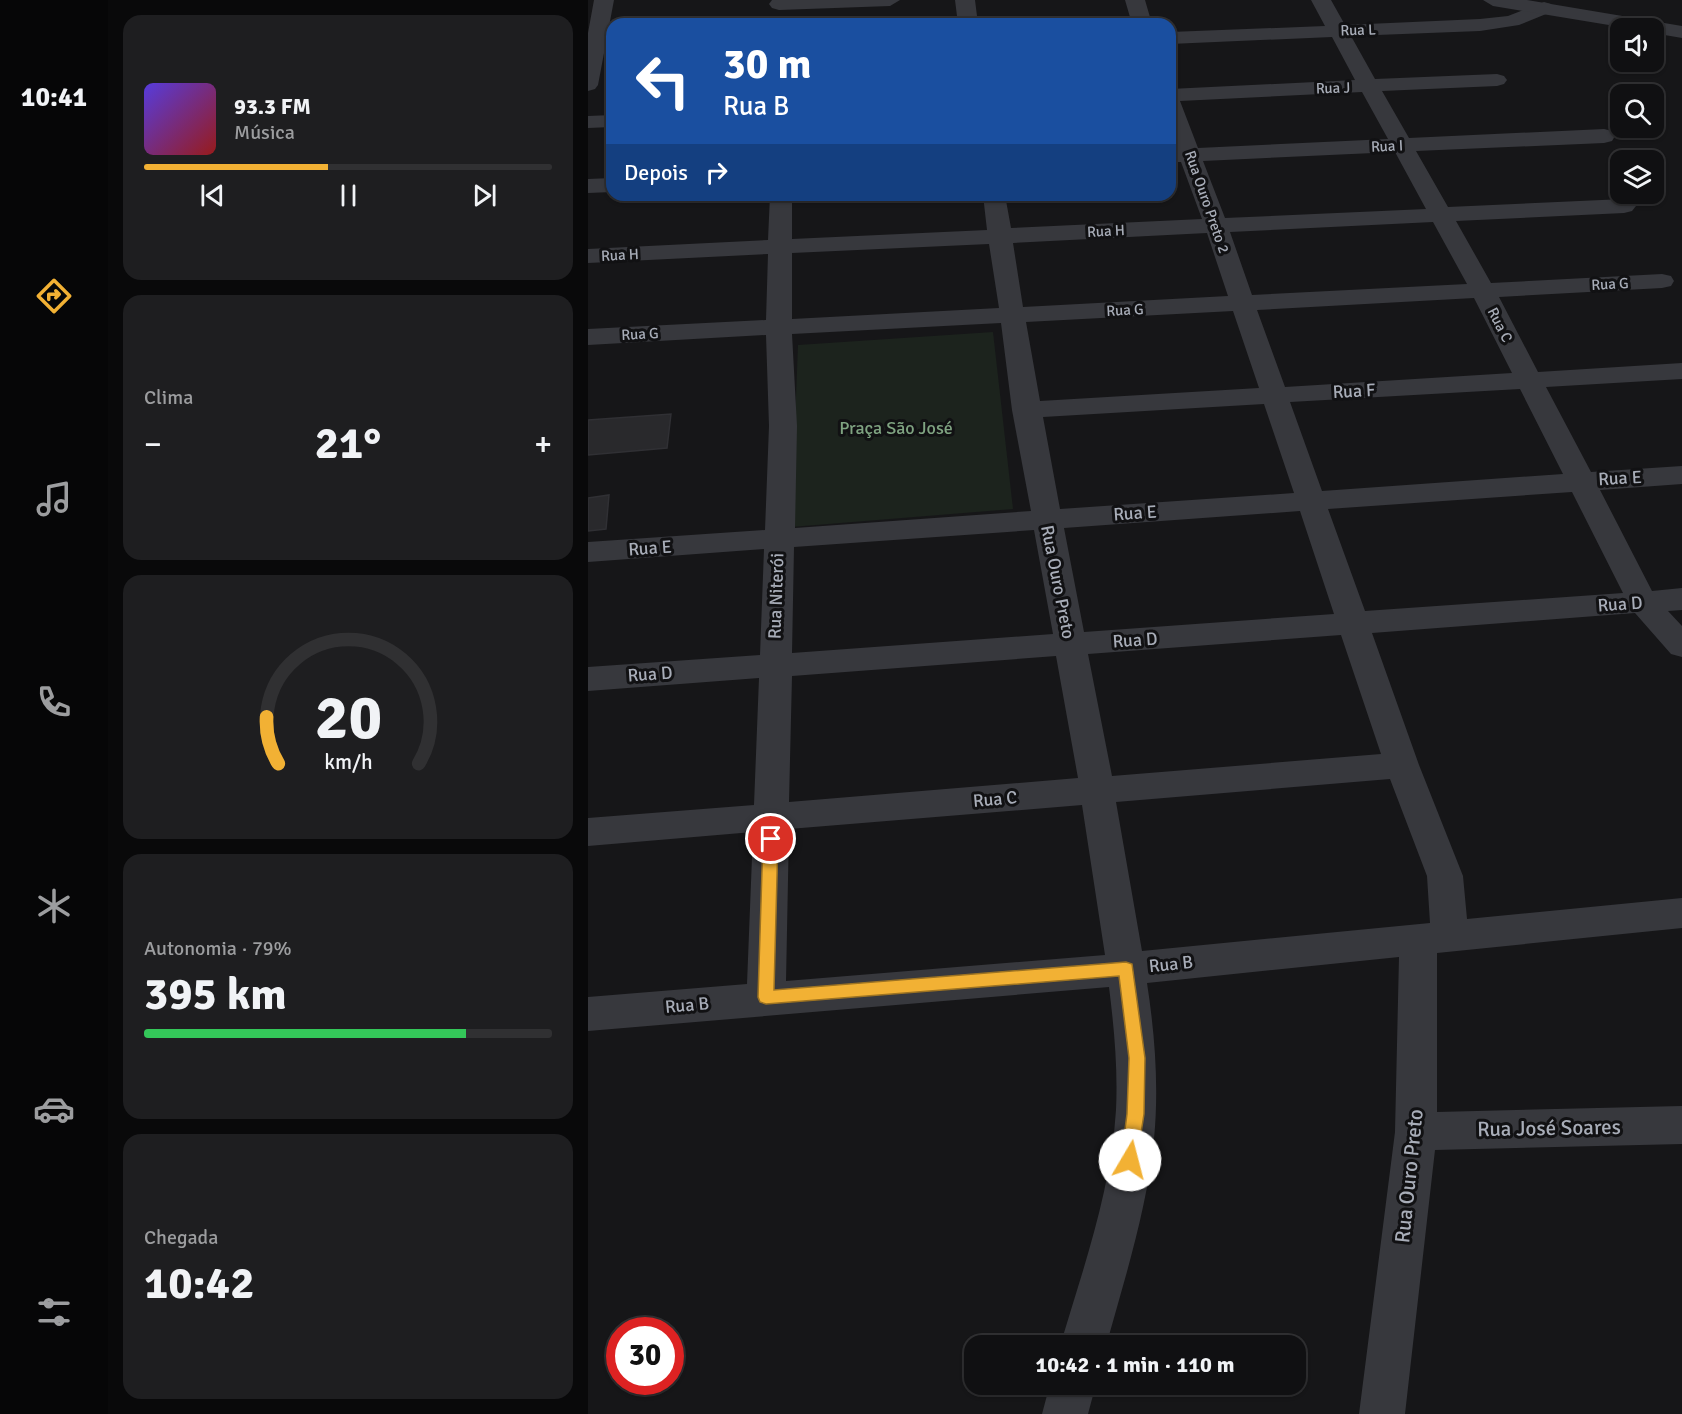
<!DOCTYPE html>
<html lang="pt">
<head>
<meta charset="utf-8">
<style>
  body { margin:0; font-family:Signika,sans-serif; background:#1e1e20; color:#f1f3f6; height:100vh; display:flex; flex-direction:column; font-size:22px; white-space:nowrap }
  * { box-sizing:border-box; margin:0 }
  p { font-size:20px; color:#9c9d9f }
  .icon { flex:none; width:33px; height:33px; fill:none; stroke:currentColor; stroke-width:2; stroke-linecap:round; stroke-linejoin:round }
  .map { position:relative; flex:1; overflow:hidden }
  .side { display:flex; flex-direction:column; gap:15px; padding:15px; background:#09090a; width:480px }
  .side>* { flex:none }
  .guide { position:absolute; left:18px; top:18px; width:570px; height:183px; border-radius:18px; box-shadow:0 2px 4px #0004,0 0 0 2px #303032; background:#1a4fa0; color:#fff; overflow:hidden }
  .buttons { position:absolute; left:1022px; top:18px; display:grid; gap:12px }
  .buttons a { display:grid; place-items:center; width:54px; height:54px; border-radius:12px; background:#101012; box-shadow:0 2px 4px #0004,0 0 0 2px #303032; font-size:30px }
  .speed { position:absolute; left:18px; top:1317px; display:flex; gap:12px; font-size:30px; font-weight:700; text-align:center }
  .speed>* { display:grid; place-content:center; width:78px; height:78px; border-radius:50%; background:#101012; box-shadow:0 2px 4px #0004,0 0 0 2px #303032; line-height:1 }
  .speed .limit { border:9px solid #d22; background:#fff; color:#111 }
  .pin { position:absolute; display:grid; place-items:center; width:51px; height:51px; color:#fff; margin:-26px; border:3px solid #fff; border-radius:50%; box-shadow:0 2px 6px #0007 }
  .me { position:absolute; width:66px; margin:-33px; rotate:8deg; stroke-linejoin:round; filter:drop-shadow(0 0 4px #0008) }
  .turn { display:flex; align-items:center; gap:21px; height:126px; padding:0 18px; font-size:27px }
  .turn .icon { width:78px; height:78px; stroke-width:2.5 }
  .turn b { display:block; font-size:42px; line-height:51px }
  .then { display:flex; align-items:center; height:57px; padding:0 18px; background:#0003; gap:12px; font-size:22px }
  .big { font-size:45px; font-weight:800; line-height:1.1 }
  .side .tile { flex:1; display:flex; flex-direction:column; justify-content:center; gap:9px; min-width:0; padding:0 21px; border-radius:18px; background:#1e1e20 }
  .side .dial { align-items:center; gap:0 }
  .dial svg { height:156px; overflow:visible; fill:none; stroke:#303032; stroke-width:7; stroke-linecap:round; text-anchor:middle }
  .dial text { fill:#f1f3f6; stroke:none }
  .song { display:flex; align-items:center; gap:18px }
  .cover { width:72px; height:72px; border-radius:9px; background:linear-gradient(135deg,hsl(250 70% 55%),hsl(0 70% 35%)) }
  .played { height:6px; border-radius:3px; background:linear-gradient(90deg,#f2b134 45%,#303032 45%) }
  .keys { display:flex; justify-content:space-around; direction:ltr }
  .heat { display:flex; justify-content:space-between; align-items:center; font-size:33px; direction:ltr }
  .charge { height:9px; border-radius:4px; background:linear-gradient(90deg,#34c759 79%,#303032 0) }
  .trip { position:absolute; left:376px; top:1335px; width:342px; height:60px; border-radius:18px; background:#101012; box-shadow:0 2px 4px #0004,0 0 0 2px #303032; font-weight:800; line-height:60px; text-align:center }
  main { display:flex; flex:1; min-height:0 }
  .dock { display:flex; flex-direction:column; width:108px; justify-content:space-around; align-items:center; background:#060607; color:#9c9d9f }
  .dock .icon { width:42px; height:42px }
  .dock .current { color:#f2b134 }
  .dock b { font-size:27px; color:#f1f3f6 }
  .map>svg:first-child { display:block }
  .green { fill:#1c231d }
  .building { fill:#29292c; stroke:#303034; stroke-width:1.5 }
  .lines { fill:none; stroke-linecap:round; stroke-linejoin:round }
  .minor { fill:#37383d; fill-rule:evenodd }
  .tertiary { fill:#37383d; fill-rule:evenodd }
  .route { fill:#f2b134; stroke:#9d7322; stroke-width:1.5 }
  .labels { text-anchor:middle; stroke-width:6; stroke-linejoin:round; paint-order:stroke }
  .far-street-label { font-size:15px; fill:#a8adb8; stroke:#111113 }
  .street-label { font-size:18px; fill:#a8adb8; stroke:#111113 }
  .park-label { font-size:18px; fill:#7fa381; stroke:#111113 }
  .near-street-label { font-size:21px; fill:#a8adb8; stroke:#111113 }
</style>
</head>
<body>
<main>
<nav class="dock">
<b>10:41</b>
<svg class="icon current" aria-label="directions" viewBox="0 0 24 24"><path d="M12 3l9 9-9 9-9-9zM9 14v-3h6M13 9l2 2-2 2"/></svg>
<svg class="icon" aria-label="music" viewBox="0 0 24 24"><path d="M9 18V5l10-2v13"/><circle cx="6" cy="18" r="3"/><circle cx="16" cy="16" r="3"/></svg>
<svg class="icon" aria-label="phone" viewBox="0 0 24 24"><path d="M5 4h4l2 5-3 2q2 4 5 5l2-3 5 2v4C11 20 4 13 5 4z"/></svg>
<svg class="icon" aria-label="climate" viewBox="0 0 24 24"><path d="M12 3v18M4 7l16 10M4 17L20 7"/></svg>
<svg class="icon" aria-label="car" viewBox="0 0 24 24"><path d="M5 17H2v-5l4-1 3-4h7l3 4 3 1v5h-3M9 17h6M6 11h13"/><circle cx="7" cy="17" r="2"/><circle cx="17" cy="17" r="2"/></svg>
<svg class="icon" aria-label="filters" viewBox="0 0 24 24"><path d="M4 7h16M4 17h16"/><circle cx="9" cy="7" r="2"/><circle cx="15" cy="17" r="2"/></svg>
</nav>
<section class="side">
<div class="tile">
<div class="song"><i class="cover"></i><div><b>93.3 FM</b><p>Música</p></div></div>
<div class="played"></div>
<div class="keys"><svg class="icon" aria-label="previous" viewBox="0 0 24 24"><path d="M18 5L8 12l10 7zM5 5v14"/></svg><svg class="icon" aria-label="pause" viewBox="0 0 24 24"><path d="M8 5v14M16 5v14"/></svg><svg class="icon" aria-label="next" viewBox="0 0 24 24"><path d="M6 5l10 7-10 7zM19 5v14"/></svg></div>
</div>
<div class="tile"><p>Clima</p>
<div class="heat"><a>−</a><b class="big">21°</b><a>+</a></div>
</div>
<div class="tile dial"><svg viewBox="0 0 100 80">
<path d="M14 69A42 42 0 1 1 86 69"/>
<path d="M14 69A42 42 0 0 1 8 45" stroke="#f2b134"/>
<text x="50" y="56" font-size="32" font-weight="700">20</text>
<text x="50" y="72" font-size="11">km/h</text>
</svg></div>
<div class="tile"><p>Autonomia · 79%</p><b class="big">395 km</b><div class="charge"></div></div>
<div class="tile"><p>Chegada</p><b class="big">10:42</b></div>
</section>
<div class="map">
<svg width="1094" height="1414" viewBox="0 0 1094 1414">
  <rect width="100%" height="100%" fill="#161618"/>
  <path class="green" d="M405 332 425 509 203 527 210 345Z"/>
  <path class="building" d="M83 414 79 448 0 455V420Z
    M21 495 18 529 0 531V498Z"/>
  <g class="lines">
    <path class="minor" d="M6 0H26L10 85 7 89 0 91V33Z
      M184 0H312L302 6 191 10 184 8 181 4Z
      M367 0H387L390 24H370Z
      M537 0H557L564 24H544Z
      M723 0H743L757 25 892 19 920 16 956 2 963 4 966 8 963 12 931 25 892 31 763 36 787 79 909 74 916 76 919 80 916 84 909 86 794 91 821 138 1016 129 1024 131 1027 136 1024 141 1016 143 828 151 860 207 1036 199 1044 201 1048 206 1044 211 1036 213 868 221 903 283 1074 274 1083 276 1086 281 1083 286 1074 288 911 297 950 372 1094 363V379L958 387 1003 472 1094 466V484L1012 490 1064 591 1094 588V610L1080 611 1094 626V657L1083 654 1047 613 784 633 831 765 875 876 879 919 1094 898V928L849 953V1112L1094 1106V1144L847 1150 817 1414H771L807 1132 811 957 559 983C567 1035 571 1087 566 1139 559 1209 537 1278 518 1346H472C495 1269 523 1191 528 1110 530 1069 526 1027 521 987L0 1031V997L159 984 165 832 0 846V818L166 805 171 678 0 691V667L172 655 176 549 0 562V542L177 530 181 426 178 335 0 345V329L178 320 180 254 0 263V249L180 240 182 195H204V239L399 230 395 195H417L423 228 614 219 593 162H582V150L589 149 582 130V89L767 80 744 37 582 44V32L737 26ZM774 92 800 139 610 148 592 101ZM807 152 838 209 637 218 615 161ZM845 222 879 284 664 295 642 232ZM619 233 640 296 435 307 425 243ZM401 244 411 308 204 319V253ZM886 298 924 373 697 387 669 310ZM645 311 671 388 452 401 438 322ZM413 323 424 410 443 511 207 528 209 426 204 334ZM932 389 975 474 734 491 702 402ZM676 404 706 493 472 509 455 417ZM984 492 1035 593 777 611 740 509ZM712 511 746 614 496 632 476 528ZM446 530 465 634 204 653 206 547ZM753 635 793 754 524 776 500 654ZM468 656 490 778 201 802 204 676ZM802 779 839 876 842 923 554 951 528 802ZM494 805 517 955 198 981 201 829Z
      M24 115V127L0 128V116Z
      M24 178V192L0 193V179Z
      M462 1384H508L500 1414H454Z"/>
    <path class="tertiary" d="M895 0H939L1094 26V38L1065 33V28H1039L905 6Z"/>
  </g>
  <path class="route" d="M183 834 190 839 186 990 538 962 544 964 557 1058 556 1114 548 1165 542 1168 536 1165 533 1160 539 1114 541 1058 531 976 178 1004 172 1002 170 997 175 839Z"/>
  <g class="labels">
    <g class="far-street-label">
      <text transform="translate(770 30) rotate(-2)" y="5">Rua L</text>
      <text transform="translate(745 88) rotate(-2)" y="5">Rua J</text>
      <text transform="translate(799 146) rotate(-3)" y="5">Rua I</text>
      <text transform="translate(619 202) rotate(71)" y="5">Rua Ouro Preto 2</text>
      <text transform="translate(518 231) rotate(-3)" y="5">Rua H</text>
      <text transform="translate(32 255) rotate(-3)" y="5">Rua H</text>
      <text transform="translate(1022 284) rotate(-3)" y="5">Rua G</text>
      <text transform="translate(537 310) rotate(-3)" y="5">Rua G</text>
      <text transform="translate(912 325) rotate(63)" y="5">Rua C</text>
      <text transform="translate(52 334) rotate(-3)" y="5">Rua G</text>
    </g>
    <g class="street-label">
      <text transform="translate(766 391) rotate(-3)" y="6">Rua F</text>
      <text transform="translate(1032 478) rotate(-3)" y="6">Rua E</text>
      <text transform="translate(547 513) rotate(-4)" y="6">Rua E</text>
      <text transform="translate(62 548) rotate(-4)" y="6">Rua E</text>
      <text transform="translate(470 582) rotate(79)" y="6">Rua Ouro Preto</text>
      <text transform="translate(188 596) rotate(-88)" y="6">Rua Niterói</text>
      <text transform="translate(1032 604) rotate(-4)" y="6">Rua D</text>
      <text transform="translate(547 640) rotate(-4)" y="6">Rua D</text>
      <text transform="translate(62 674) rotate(-4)" y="6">Rua D</text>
      <text transform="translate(407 799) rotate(-5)" y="6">Rua C</text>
      <text transform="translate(583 964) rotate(-6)" y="6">Rua B</text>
      <text transform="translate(99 1005) rotate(-5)" y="6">Rua B</text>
    </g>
    <g class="park-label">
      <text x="308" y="434">Praça São José</text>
    </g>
    <g class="near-street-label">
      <text transform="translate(961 1128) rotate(-1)" y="7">Rua José Soares</text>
      <text transform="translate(821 1176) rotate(-84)" y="7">Rua Ouro Preto</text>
    </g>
  </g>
</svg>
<div class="buttons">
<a><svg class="icon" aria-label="sound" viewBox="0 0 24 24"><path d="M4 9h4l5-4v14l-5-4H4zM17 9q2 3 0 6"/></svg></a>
<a><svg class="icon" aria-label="search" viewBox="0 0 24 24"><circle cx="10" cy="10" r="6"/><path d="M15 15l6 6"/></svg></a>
<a><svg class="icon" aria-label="layers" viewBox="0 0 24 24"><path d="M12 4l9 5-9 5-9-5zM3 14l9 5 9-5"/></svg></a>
</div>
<div class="speed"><div class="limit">30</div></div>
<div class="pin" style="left:183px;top:839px;background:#d93025"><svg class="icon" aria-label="arrive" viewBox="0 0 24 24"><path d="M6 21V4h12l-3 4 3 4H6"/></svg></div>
<svg class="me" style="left:542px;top:1160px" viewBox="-20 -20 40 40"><circle r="19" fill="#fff"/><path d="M0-13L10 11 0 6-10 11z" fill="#f2b134"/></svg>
<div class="trip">10:42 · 1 min · 110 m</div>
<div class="guide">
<div class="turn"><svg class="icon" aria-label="left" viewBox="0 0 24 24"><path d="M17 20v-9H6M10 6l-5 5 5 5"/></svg><div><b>30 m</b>Rua B</div></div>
<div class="then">Depois<svg class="icon" aria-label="right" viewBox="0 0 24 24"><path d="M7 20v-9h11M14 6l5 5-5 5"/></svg></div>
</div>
</div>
</main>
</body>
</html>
